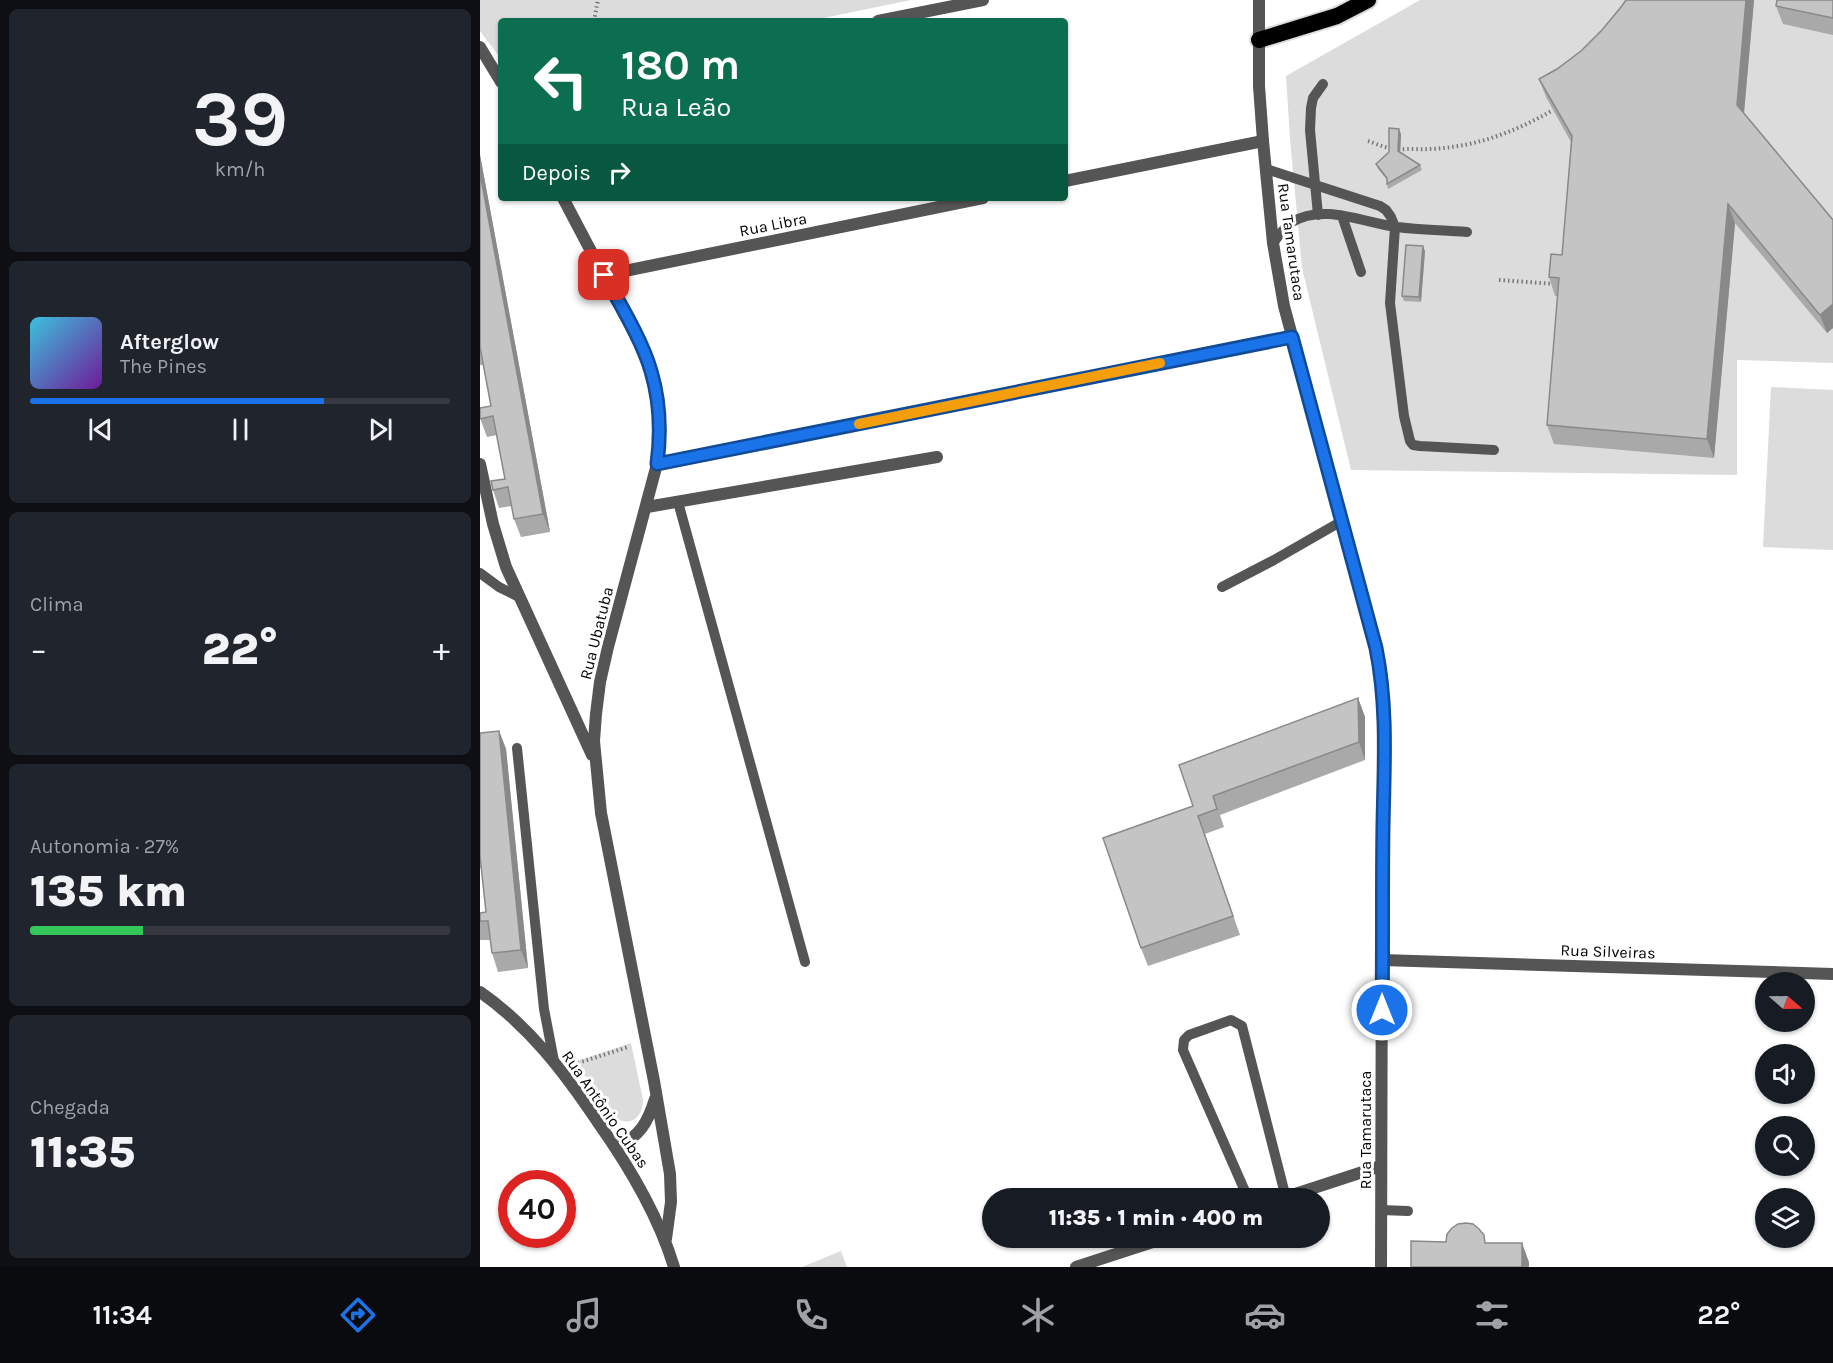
<!DOCTYPE html>
<html lang="pt">
<head>
<meta charset="utf-8">
<style>
  body { margin:0; font-family:Karla,sans-serif; background:#20242c; color:#f1f3f6; height:100vh; display:flex; flex-direction:column; font-size:22px; white-space:nowrap }
  * { box-sizing:border-box; margin:0 }
  p { font-size:20px; color:#9ea1a6 }
  .icon { flex:none; width:33px; height:33px; fill:none; stroke:currentColor; stroke-width:2; stroke-linecap:round; stroke-linejoin:round }
  .map { position:relative; flex:1; overflow:hidden }
  .panel { display:flex; flex-direction:column; gap:9px; padding:9px; background:#0d0f14; width:480px }
  .panel>* { flex:none }
  .banner { position:absolute; left:18px; top:18px; width:570px; height:183px; border-radius:6px; box-shadow:0 2px 4px #0004; background:#0b6e4f; color:#fff; overflow:hidden }
  .needle { width:39px; rotate:110deg }
  .fabs { position:absolute; left:1275px; top:972px; display:grid; gap:12px }
  .fabs a { display:grid; place-items:center; width:60px; height:60px; border-radius:50%; background:#171b24; box-shadow:0 2px 4px #0004; font-size:30px }
  .speed { position:absolute; left:18px; top:1170px; display:flex; gap:12px; font-size:30px; font-weight:700; text-align:center }
  .speed>* { display:grid; place-content:center; width:78px; height:78px; border-radius:50%; background:#171b24; box-shadow:0 2px 4px #0004; line-height:1 }
  .speed .limit { border:9px solid #d22; background:#fff; color:#111 }
  .pin { position:absolute; display:grid; place-items:center; width:51px; height:51px; color:#fff; margin:-26px; border-radius:12px; box-shadow:0 3px 9px #0006 }
  .me { position:absolute; width:66px; margin:-33px; rotate:0deg; stroke-linejoin:round; filter:drop-shadow(0 0 4px #0008) }
  .turn { display:flex; align-items:center; gap:21px; height:126px; padding:0 24px; font-size:27px }
  .turn .icon { width:78px; height:78px; stroke-width:2.5 }
  .turn b { display:block; font-size:42px; line-height:51px }
  .then { display:flex; align-items:center; height:57px; padding:0 24px; background:#0003; gap:12px; font-size:22px }
  .big { font-size:45px; font-weight:800; line-height:1.1 }
  .panel .widget { flex:1; display:flex; flex-direction:column; justify-content:center; gap:9px; min-width:0; padding:0 21px; border-radius:9px; background:#20242c }
  .panel .dial { align-items:center; gap:0 }
  .dial b { font-size:78px; line-height:1 }
  .song { display:flex; align-items:center; gap:18px }
  .cover { width:72px; height:72px; border-radius:9px; background:linear-gradient(135deg,hsl(190 70% 55%),hsl(280 70% 35%)) }
  .played { height:6px; border-radius:3px; background:linear-gradient(90deg,#1a73e8 70%,#363941 70%) }
  .keys { display:flex; justify-content:space-around; direction:ltr }
  .heat { display:flex; justify-content:space-between; align-items:center; font-size:33px; direction:ltr }
  .charge { height:9px; border-radius:4px; background:linear-gradient(90deg,#34c759 27%,#363941 0) }
  .trip { position:absolute; left:502px; top:1188px; width:348px; height:60px; border-radius:30px; background:#171b24; box-shadow:0 2px 4px #0004; font-weight:800; line-height:60px; text-align:center }
  .menu { display:flex; height:96px; justify-content:space-around; align-items:center; background:#090b0e; color:#9ea1a6 }
  .menu .icon { width:42px; height:42px }
  .menu .on { color:#1a73e8 }
  .menu b { font-size:27px; color:#f1f3f6 }
  main { display:flex; flex:1; min-height:0 }
  .map>svg:first-child { display:block }
  .green { fill:#dcdcdc }
  .lines { fill:none; stroke-linecap:round; stroke-linejoin:round }
  .trunk-casing { stroke:#dbdbdb; stroke-width:20 }
  .path { stroke:#777; stroke-width:4; stroke-dasharray:1.5 3; stroke-linecap:butt }
  .service { stroke:#555; stroke-width:10 }
  .minor { stroke:#555; stroke-width:12 }
  .tertiary { stroke:#555; stroke-width:12 }
  .trunk { stroke:#000; stroke-width:16 }
  .wall { fill:#a9a9a9 }
  .shaded-wall { fill:#898989 }
  .building { fill:#c4c4c4; stroke:#898989; stroke-width:1.5 }
  .route-casing { stroke:#114b97; stroke-width:15 }
  .route { stroke:#1a73e8; stroke-width:10 }
  .slow { stroke:#f59e0b; stroke-width:10 }
  .labels { text-anchor:middle; stroke-width:6; stroke-linejoin:round; paint-order:stroke }
  .street-label { font-size:16px; fill:#000; stroke:#fff }
</style>
</head>
<body>
<main>
<section class="panel">
<div class="widget dial"><b>39</b><p>km/h</p></div>
<div class="widget">
<div class="song"><i class="cover"></i><div><b>Afterglow</b><p>The Pines</p></div></div>
<div class="played"></div>
<div class="keys"><svg class="icon" aria-label="previous" viewBox="0 0 24 24"><path d="M18 5L8 12l10 7zM5 5v14"/></svg><svg class="icon" aria-label="pause" viewBox="0 0 24 24"><path d="M8 5v14M16 5v14"/></svg><svg class="icon" aria-label="next" viewBox="0 0 24 24"><path d="M6 5l10 7-10 7zM19 5v14"/></svg></div>
</div>
<div class="widget"><p>Clima</p>
<div class="heat"><a>−</a><b class="big">22°</b><a>+</a></div>
</div>
<div class="widget"><p>Autonomia · 27%</p><b class="big">135 km</b><div class="charge"></div></div>
<div class="widget"><p>Chegada</p><b class="big">11:35</b></div>
</section>
<div class="map">
<svg width="1353" height="1267" viewBox="0 0 1353 1267">
  <rect width="100%" height="100%" fill="#fff"/>
  <path class="green" d="M0 0H431L329 21H21V59L0 31Z
    M940 0H1353V363L1257 360V475L871 470 822 268 810 139 806 76Z
    M1291 387 1353 390V550L1283 547Z
    M151 1043 163 1100C163 1115 153 1127 138 1119L94 1062Z
    M361 1251 367 1267H322Z"/>
  <g class="lines">
    <g class="trunk-casing">
      <path id="trunk" d="M779 40 857 16 888 0"/>
    </g>
    <path class="path" d="M114 21 118 0
      M888 141C895 143 902 147 910 148 917 150 925 149 933 149 984 151 1030 135 1073 110
      M1019 280 1075 284
      M98 1063 148 1047"/>
    <path class="service" d="M786 169 900 206 906 210 911 217 915 227 910 303 924 416 930 441 933 445 940 446 1014 450
      M838 215 830 130 831 108 833 98 843 84
      M862 216 881 272
      M793 243C799 236 804 227 812 222 844 203 884 223 917 227 940 230 964 230 987 232
      M198 502 325 962
      M0 573 19 587 39 597
      M742 587 794 560 862 521
      M37 748 64 1009 74 1061
      M768 1198 703 1050 704 1040 709 1035 751 1020 762 1026 806 1198
      M901 1210 928 1211"/>
    <path class="minor" d="M398 21 503 0
      M0 47 21 82
      M585 181 783 141
      M83 198 163 350C177 387 182 425 177 464L128 647 120 682 116 714 114 741 121 813 174 1081 190 1174 191 1202 186 1239
      M125 275 503 198
      M0 464 13 524 26 567 112 755
      M177 464 812 337
      M167 507 457 457
      M137 1149C160 1134 167 1125 175 1099
      M803 1198 901 1166
      M596 1267 685 1238"/>
    <path class="tertiary" d="M779 0V86L783 141 793 243 804 306 896 648 901 671 905 719 902 912 901 1267
      M902 960 1353 974
      M0 992C49 1026 84 1072 117 1121 149 1166 178 1214 194 1267"/>
    <use href="#trunk" class="trunk"/>
  </g>
  <path class="wall" d="M1146 0H1274L1264 114 1353 220V328L1347 333 1255 223 1234 458 1074 444 1067 425 1078 296H1075L1069 277 1082 255 1091 142 1066 97 1059 79 1077 69 1101 51 1122 30 1141 7Z
    M1353 0V35L1303 24 1296 6Z
    M921 134 920 152 940 165 942 170 908 189 907 184V180L898 169 896 164 909 152Z
    M0 155 70 532 41 537 34 519 32 506 19 508 13 490 25 479 17 435 7 437 0 418 11 406 3 365H0Z
    M945 251 941 302 924 301 922 296Z
    M878 698 885 717V760L740 815 744 827 725 834 760 935 668 966 661 948 713 806Z
    M19 731 26 749 48 968 18 972 12 953 10 940H0V913L6 912 1 868H0V733Z"/>
  <path class="shaded-wall" d="M1266 0H1274L1263 123 1257 105Z
    M919 129 921 134 920 155 918 151Z
    M0 155 70 532 63 514 0 173Z
    M1248 204 1255 223 1234 458 1227 439Z
    M943 246 945 251 941 302 939 297Z
    M1353 304V328L1347 333 1340 315Z
    M878 698 885 717V760L879 742Z
    M19 731 26 749 48 968 41 950Z
    M1042 1243 1049 1262V1267H1042Z"/>
  <path class="building" d="M1146 0H1266L1257 105 1353 220V304L1340 315 1248 204 1227 439 1067 425 1079 278 1069 277 1071 254 1082 255 1092 136 1059 79 1077 69 1101 51 1122 30 1141 7Z
    M1297 0H1353V18L1296 6Z
    M909 128 919 129 918 151 940 165 907 184V178L896 164 909 152Z
    M0 173 63 514 34 519 28 487 13 490 11 481 25 479 13 416 0 419V408L11 406 0 347Z
    M926 245 943 246 939 297 922 296Z
    M878 698 879 742 733 796 737 809 718 816 753 916 661 948 623 838 713 806 699 765Z
    M19 731 41 950 12 953 8 921H0V913L6 912 0 856V733Z
    M986 1223 993 1224 999 1229 1004 1235 1005 1243H1042V1267H931V1241L966 1242 967 1234 972 1228 978 1224Z"/>
  <g class="lines">
    <g class="route-casing">
      <path id="route" d="M124 275C140 304 162 340 171 371 180 401 181 434 177 464L812 337 896 648C908 707 904 766 903 826 902 887 903 949 902 1010"/>
    </g>
    <use href="#route" class="route"/>
    <path class="slow" d="M379 424 680 363"/>
  </g>
  <g class="labels">
    <g class="street-label">
      <text transform="translate(293 224) rotate(-11)" y="6">Rua Libra</text>
      <text transform="translate(812 242) rotate(82)" y="6">Rua Tamarutaca</text>
      <text transform="translate(116 633) rotate(-76)" y="6">Rua Ubatuba</text>
      <text transform="translate(1128 951) rotate(2)" y="6">Rua Silveiras</text>
      <text transform="translate(126 1109) rotate(55)" y="6">Rua Antônio Cubas</text>
      <text transform="translate(885 1130) rotate(-90)" y="6">Rua Tamarutaca</text>
    </g>
  </g>
</svg>
<div class="fabs">
<a><svg class="needle" viewBox="-14 -14 28 28"><path d="M0-13l5 13h-10z" fill="#e53935"/><path d="M0 13l5-13h-10z" fill="#9ea1a6"/></svg></a>
<a><svg class="icon" aria-label="sound" viewBox="0 0 24 24"><path d="M4 9h4l5-4v14l-5-4H4zM17 9q2 3 0 6"/></svg></a>
<a><svg class="icon" aria-label="search" viewBox="0 0 24 24"><circle cx="10" cy="10" r="6"/><path d="M15 15l6 6"/></svg></a>
<a><svg class="icon" aria-label="layers" viewBox="0 0 24 24"><path d="M12 4l9 5-9 5-9-5zM3 14l9 5 9-5"/></svg></a>
</div>
<div class="speed"><div class="limit">40</div></div>
<div class="pin" style="left:124px;top:275px;background:#d93025"><svg class="icon" aria-label="arrive" viewBox="0 0 24 24"><path d="M6 21V4h12l-3 4 3 4H6"/></svg></div>
<svg class="me" style="left:902px;top:1010px" viewBox="-20 -20 40 40"><circle r="17" fill="#1a73e8" stroke="#fff" stroke-width="3"/><path d="M0-11L8 9 0 5-8 9z" fill="#fff"/></svg>
<div class="trip">11:35 · 1 min · 400 m</div>
<div class="banner">
<div class="turn"><svg class="icon" aria-label="left" viewBox="0 0 24 24"><path d="M17 20v-9H6M10 6l-5 5 5 5"/></svg><div><b>180 m</b>Rua Leão</div></div>
<div class="then">Depois<svg class="icon" aria-label="right" viewBox="0 0 24 24"><path d="M7 20v-9h11M14 6l5 5-5 5"/></svg></div>
</div>
</div>
</main>
<nav class="menu">
<b>11:34</b>
<svg class="icon on" aria-label="directions" viewBox="0 0 24 24"><path d="M12 3l9 9-9 9-9-9zM9 14v-3h6M13 9l2 2-2 2"/></svg>
<svg class="icon" aria-label="music" viewBox="0 0 24 24"><path d="M9 18V5l10-2v13"/><circle cx="6" cy="18" r="3"/><circle cx="16" cy="16" r="3"/></svg>
<svg class="icon" aria-label="phone" viewBox="0 0 24 24"><path d="M5 4h4l2 5-3 2q2 4 5 5l2-3 5 2v4C11 20 4 13 5 4z"/></svg>
<svg class="icon" aria-label="climate" viewBox="0 0 24 24"><path d="M12 3v18M4 7l16 10M4 17L20 7"/></svg>
<svg class="icon" aria-label="car" viewBox="0 0 24 24"><path d="M5 17H2v-5l4-1 3-4h7l3 4 3 1v5h-3M9 17h6M6 11h13"/><circle cx="7" cy="17" r="2"/><circle cx="17" cy="17" r="2"/></svg>
<svg class="icon" aria-label="filters" viewBox="0 0 24 24"><path d="M4 7h16M4 17h16"/><circle cx="9" cy="7" r="2"/><circle cx="15" cy="17" r="2"/></svg>
<b>22°</b>
</nav>
</body>
</html>
